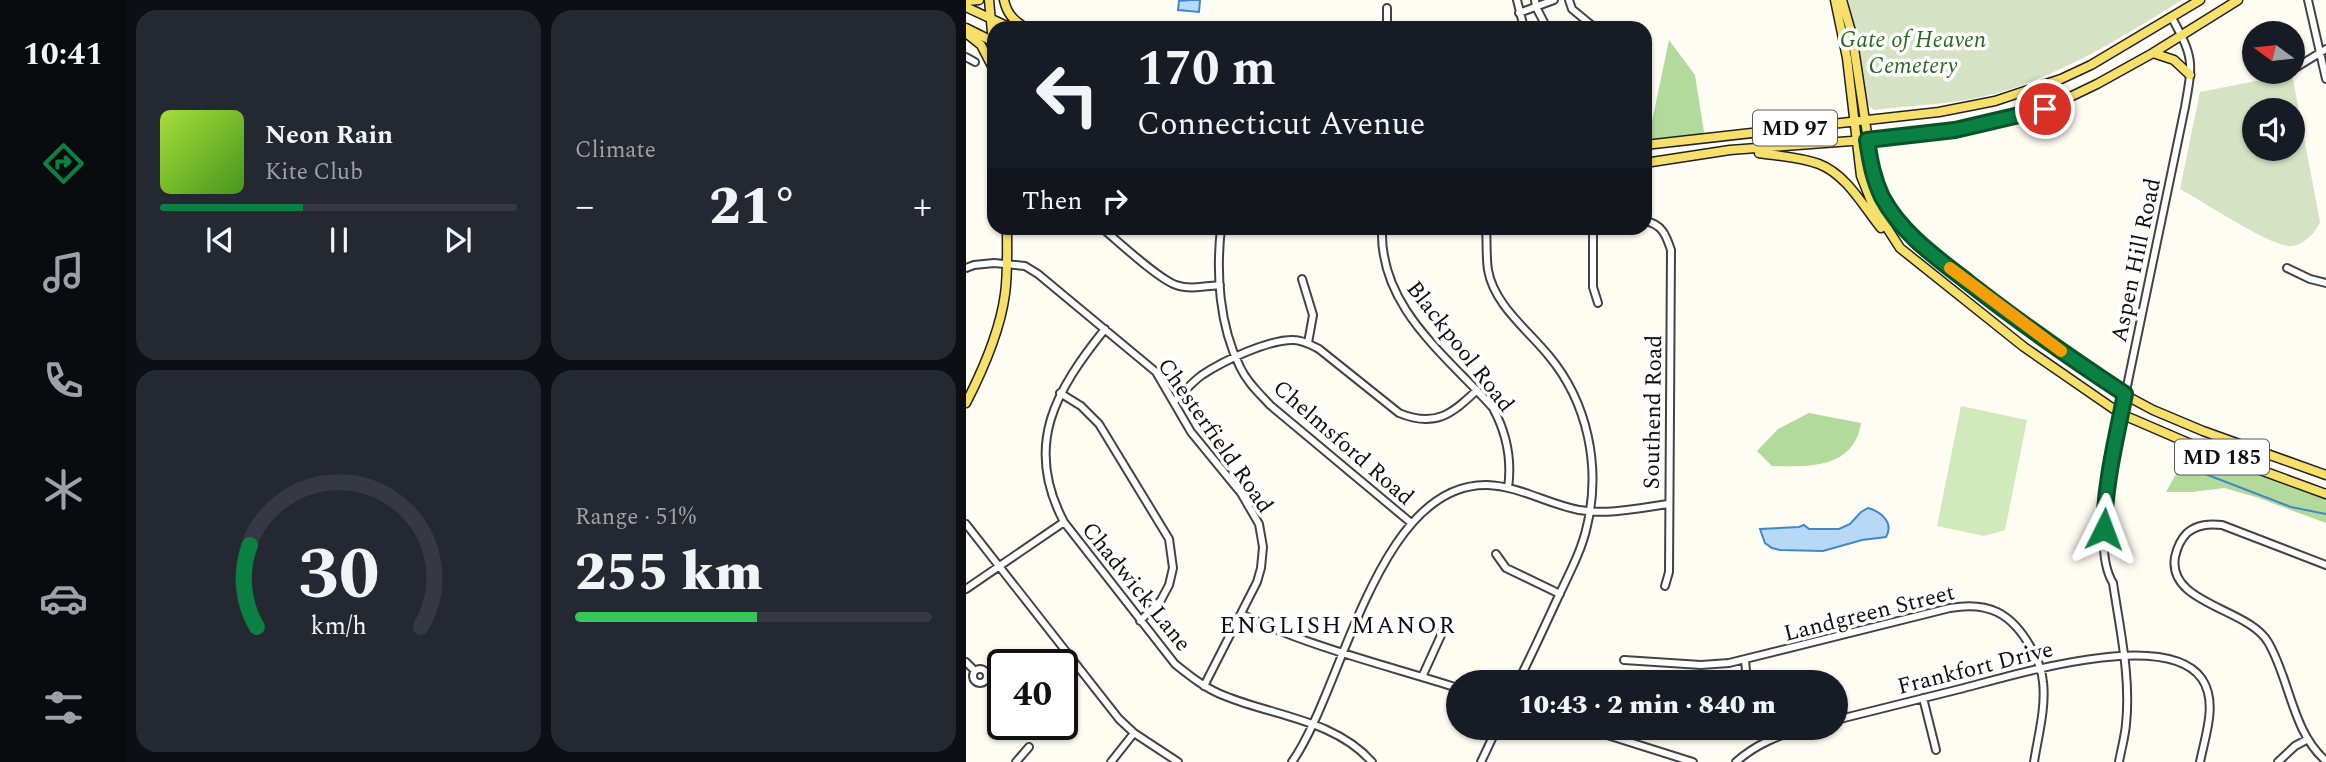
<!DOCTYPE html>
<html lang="en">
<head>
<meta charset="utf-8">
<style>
  body { margin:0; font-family:Spectral,serif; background:#242831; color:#f1f3f6; height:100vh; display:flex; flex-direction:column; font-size:26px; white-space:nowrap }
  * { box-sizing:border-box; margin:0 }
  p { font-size:23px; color:#9ea1a6 }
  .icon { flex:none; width:38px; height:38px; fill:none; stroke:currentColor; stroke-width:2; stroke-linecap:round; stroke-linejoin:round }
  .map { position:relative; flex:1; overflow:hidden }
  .side { display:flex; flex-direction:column; gap:10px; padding:10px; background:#0d0f14; width:840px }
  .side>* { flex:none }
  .top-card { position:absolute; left:21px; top:21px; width:665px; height:214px; border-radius:21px; box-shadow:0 2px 5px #0004; background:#171b24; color:#f1f3f6; overflow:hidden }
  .needle { width:46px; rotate:285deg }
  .fabs { position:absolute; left:1276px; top:21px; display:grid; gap:14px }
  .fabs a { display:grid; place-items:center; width:63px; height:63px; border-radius:50%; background:#171b24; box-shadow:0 2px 5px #0004; font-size:35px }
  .speed { position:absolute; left:21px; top:649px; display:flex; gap:14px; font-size:35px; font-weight:700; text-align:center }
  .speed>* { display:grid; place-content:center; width:91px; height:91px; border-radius:50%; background:#171b24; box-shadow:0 2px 5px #0004; line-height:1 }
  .speed .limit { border:4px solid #111; border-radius:10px; background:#fff; color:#111 }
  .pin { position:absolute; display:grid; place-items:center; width:60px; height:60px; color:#fff; margin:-30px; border:4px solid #fff; border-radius:50%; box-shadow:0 2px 7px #0007 }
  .me { position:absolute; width:77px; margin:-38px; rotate:3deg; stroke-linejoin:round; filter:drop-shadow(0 0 5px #0008) }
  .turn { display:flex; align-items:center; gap:24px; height:147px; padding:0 35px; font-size:32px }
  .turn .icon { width:91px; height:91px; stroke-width:2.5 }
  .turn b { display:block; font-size:49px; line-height:60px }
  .then { display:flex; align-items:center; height:66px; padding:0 35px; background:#0003; gap:14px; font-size:26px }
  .big { font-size:52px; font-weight:800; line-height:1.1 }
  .side .widget { flex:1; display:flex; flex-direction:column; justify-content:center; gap:10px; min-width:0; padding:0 24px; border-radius:21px; background:#242831 }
  .side .dial { align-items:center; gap:0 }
  .dial svg { height:182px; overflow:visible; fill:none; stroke:#363941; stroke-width:7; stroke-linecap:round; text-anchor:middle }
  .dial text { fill:#f1f3f6; stroke:none }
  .song { display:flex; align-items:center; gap:21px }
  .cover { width:84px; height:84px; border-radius:10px; background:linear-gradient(135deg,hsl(80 70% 55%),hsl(100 70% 35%)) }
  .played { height:7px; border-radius:4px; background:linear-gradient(90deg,#0b8043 40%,#363941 40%) }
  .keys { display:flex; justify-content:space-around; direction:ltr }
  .heat { display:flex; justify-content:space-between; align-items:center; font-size:38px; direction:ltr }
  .charge { height:10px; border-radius:5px; background:linear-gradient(90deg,#34c759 51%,#363941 0) }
  .side .tiles { flex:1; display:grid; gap:10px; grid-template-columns:repeat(2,1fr) }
  .trip { position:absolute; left:480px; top:670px; width:402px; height:70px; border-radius:35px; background:#171b24; box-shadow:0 2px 5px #0004; font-weight:800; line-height:70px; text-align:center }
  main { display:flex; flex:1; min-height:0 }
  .dock { display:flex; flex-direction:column; width:126px; justify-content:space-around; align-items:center; background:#090b0e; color:#9ea1a6 }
  .dock .icon { width:49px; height:49px }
  .dock .selected { color:#0b8043 }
  .dock b { font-size:32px; color:#f1f3f6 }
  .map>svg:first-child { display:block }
  .green { fill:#d0eabc }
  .forest { fill:#b2da9b }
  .cemetery { fill:#d5e2c3; fill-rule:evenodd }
  .water { fill:#b8d9f6; stroke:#4088cc; stroke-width:2 }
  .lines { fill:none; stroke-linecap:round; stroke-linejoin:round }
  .stream { stroke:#4088cc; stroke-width:2 }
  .minor-casing { stroke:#434343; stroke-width:10 }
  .major-casing { stroke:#212121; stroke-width:11 }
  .minor { stroke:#fff; stroke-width:6 }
  .major { stroke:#f6e06b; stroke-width:8 }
  .route-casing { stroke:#07532c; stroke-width:18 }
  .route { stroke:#0b8043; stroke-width:12 }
  .slow { stroke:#f59e0b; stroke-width:12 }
  .labels { text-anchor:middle; stroke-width:7; stroke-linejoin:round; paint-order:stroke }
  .shield { fill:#fff; stroke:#585858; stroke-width:2 }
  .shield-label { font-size:21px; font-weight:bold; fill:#101010 }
  .park-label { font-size:23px; font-style:italic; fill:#296820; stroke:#fff }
  .street-label { font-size:23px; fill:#101010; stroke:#fff }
  .neighbourhood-label { font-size:24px; letter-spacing:2px; fill:#101010; stroke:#fff }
</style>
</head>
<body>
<main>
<nav class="dock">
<b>10:41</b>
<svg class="icon selected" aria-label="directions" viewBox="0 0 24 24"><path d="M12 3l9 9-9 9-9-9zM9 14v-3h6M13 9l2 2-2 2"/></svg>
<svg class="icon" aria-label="music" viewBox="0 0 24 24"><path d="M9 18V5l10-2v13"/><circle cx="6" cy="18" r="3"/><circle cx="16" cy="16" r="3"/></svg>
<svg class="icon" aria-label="phone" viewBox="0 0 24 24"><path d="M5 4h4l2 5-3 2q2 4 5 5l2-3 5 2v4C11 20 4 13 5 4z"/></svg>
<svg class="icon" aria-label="climate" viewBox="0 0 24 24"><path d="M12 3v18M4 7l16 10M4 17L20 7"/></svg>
<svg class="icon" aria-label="car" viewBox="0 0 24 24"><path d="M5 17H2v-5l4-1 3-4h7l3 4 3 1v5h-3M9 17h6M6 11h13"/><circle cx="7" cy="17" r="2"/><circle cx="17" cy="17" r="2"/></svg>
<svg class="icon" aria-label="filters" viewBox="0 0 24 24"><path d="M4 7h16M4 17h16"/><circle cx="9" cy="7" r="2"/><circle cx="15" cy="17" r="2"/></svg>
</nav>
<section class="side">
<div class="tiles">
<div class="widget">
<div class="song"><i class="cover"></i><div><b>Neon Rain</b><p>Kite Club</p></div></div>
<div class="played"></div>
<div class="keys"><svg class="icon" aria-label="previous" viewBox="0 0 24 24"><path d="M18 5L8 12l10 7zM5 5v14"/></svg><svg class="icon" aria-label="pause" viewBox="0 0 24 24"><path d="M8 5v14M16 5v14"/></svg><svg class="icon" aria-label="next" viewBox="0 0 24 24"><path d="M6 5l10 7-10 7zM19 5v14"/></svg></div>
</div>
<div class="widget"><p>Climate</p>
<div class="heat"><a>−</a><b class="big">21°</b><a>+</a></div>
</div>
<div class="widget dial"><svg viewBox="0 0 100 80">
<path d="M14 69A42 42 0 1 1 86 69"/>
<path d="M14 69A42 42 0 0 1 11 33" stroke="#0b8043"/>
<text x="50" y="56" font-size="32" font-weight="700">30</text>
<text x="50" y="72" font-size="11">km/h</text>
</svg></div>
<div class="widget"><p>Range · 51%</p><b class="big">255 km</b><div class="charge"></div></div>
</div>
</section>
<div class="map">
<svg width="1360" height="762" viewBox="0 0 1360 762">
  <rect width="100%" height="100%" fill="#fffdf3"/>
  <path class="green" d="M995 406 1061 420 1039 530 1018 536 971 526Z"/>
  <path class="forest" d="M703 40 729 75 739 139 681 145Z
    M843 413 895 423C888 469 842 467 806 466L791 451 812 429Z
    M1226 445 1360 494V523L1290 497 1258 488 1226 492H1200Z"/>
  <path class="cemetery" d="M882 0H1216C1158 36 1101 72 1035 92 995 104 949 105 908 110L902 105Z
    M1326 74 1354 222C1350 232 1338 245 1326 246 1308 249 1235 200 1214 189L1234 92ZM1288 110H1326V149H1288Z"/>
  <path class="water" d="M226 0H234L233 12 212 10 213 1Z
    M902 508C916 512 928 523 920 537L896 540 857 551 814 550 806 548 799 543 794 529 833 527 838 525 843 529H873L884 524 895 512Z"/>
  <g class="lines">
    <path class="stream" d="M1234 472 1325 507 1360 514"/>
    <g class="minor-casing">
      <path id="minor" d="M551 0 558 28
        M569 0 570 7 581 28
        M603 0 606 9 629 28
        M1342 0 1360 79
        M553 13 588 0
        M421 28V8
        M0 57 9 62
        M1326 70 1360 49
        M679 221C696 224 700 235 705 250L703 572 699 586
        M136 228C152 241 192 279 210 285 224 290 240 286 254 285
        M255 228C250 273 253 325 274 367 281 382 293 393 304 405L444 522
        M416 228C413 307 479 354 527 408 540 432 546 460 542 488
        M520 228C521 241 520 257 522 270 528 305 562 330 583 356 622 403 635 467 621 526 616 549 605 570 595 591 581 621 567 652 552 682
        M627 228V287L632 303
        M0 268 8 265 28 263 59 266 72 274 190 372 225 432 275 493 293 524 297 547 295 568 291 582 238 686
        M1321 268 1344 279 1360 283
        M336 279 347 315 342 343
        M139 329C90 390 57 445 98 522L209 664C224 676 240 689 259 696 308 716 369 720 406 762
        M94 393 115 406 133 424 203 539 207 568 203 585 195 600 174 621
        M208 402C217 393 226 382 236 375 257 361 303 339 328 340 337 340 345 345 353 349L433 413C469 428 486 414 511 390
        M0 524 153 719 168 733 212 762
        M530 554 540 568 594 594
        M1360 565 1256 525C1243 524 1232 524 1221 533 1215 539 1211 548 1209 557 1201 604 1282 608 1302 642 1324 679 1326 732 1360 761
        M0 589 98 522
        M275 614C344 647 419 665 492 688
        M658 660 735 665 763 663 984 608C1022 601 1045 613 1064 646 1070 658 1076 668 1077 682 1080 708 1072 736 1068 762
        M779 660 781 682
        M0 662 9 671
        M7 676a7 7 0 1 1 14 0a7 7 0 1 1-14 0Z
        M456 677 482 620
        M957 698 970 750
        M870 720C911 710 953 699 994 689 1045 676 1200 627 1236 679 1252 703 1239 736 1234 762
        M619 728 727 762
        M797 728 802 740
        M50 762 63 747
        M145 762 168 733
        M326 762C377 690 411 483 521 485 553 486 582 504 613 510 642 515 673 508 702 504
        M515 762 531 728
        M770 762C790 744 813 735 839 728
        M1153 762C1155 750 1159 737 1160 724 1165 678 1154 630 1147 583 1131 558 1139 498 1144 468L1219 107C1227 62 1228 58 1206 18
        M1312 762 1329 746 1342 739"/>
    </g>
    <g class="major-casing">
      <path id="major" d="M23 0 28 54
        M38 0C41 14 48 21 60 28
        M869 0 881 58 895 176 907 206 934 248 1058 347 1155 414 1234 448 1360 494
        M876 0 886 35 907 173 916 197 943 233 984 268 1042 313 1159 395 1187 410 1237 431 1360 475
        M0 1 13 0
        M0 7 45 28
        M0 28 28 42
        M0 33 15 45 28 70
        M1187 53 1208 60 1224 75
        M679 145 973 112 1029 101 1095 79 1125 65 1234 0
        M793 153C813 156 834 157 853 164 881 175 897 206 915 228
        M679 163 764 150 939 137 989 130 1044 119 1079 109 1131 84 1187 53 1272 0
        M0 403C17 370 34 331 39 294 42 272 41 249 41 228"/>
    </g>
    <use href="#minor" class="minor"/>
    <use href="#major" class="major"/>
  </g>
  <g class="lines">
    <g class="route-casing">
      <path id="route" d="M1079 109 989 130 901 140C904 160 907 178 916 197 935 233 971 258 1003 283 1053 322 1106 359 1159 394 1150 439 1139 483 1138 529"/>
    </g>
    <use href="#route" class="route"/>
    <path class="slow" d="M984 268 1095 351"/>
  </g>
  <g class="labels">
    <g class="shield">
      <rect x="787" y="110.5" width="84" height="35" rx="5"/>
      <rect x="1209" y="439.5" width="94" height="35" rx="5"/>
    </g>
    <g class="shield-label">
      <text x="829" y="135">MD 97</text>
      <text x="1256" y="464">MD 185</text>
    </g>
    <g class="park-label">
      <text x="947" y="47">Gate of Heaven<tspan x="947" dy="26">Cemetery</tspan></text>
    </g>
    <g class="street-label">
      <text transform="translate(1169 260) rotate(-78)" y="8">Aspen Hill Road</text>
      <text transform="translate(495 346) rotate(52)" y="8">Blackpool Road</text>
      <text transform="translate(686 412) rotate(-89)" y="8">Southend Road</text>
      <text transform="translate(250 435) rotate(55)" y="8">Chesterfield Road</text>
      <text transform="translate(378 442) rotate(41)" y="8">Chelmsford Road</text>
      <text transform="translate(171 586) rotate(51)" y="8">Chadwick Lane</text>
      <text transform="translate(903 612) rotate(-14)" y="8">Landgreen Street</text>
      <text transform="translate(1009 667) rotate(-14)" y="8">Frankfort Drive</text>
    </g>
    <g class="neighbourhood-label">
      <text x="372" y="633">ENGLISH MANOR</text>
    </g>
  </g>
</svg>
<div class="fabs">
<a><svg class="needle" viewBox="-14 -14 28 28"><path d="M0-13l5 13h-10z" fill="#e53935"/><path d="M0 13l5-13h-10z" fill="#9ea1a6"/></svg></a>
<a><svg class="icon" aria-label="sound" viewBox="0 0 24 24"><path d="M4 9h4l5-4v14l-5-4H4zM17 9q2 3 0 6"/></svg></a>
</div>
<div class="speed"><div class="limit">40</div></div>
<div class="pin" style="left:1079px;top:109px;background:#d93025"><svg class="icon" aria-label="arrive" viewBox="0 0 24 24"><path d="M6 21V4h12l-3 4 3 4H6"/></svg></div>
<svg class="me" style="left:1138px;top:529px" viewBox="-20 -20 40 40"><path d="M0-17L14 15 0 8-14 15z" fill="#0b8043" stroke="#fff" stroke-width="4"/></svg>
<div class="trip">10:43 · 2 min · 840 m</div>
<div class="top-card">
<div class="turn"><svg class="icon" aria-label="left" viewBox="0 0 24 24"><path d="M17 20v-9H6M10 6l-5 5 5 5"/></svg><div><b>170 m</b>Connecticut Avenue</div></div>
<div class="then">Then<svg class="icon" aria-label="right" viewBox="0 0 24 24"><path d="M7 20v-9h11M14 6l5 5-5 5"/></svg></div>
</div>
</div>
</main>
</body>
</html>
